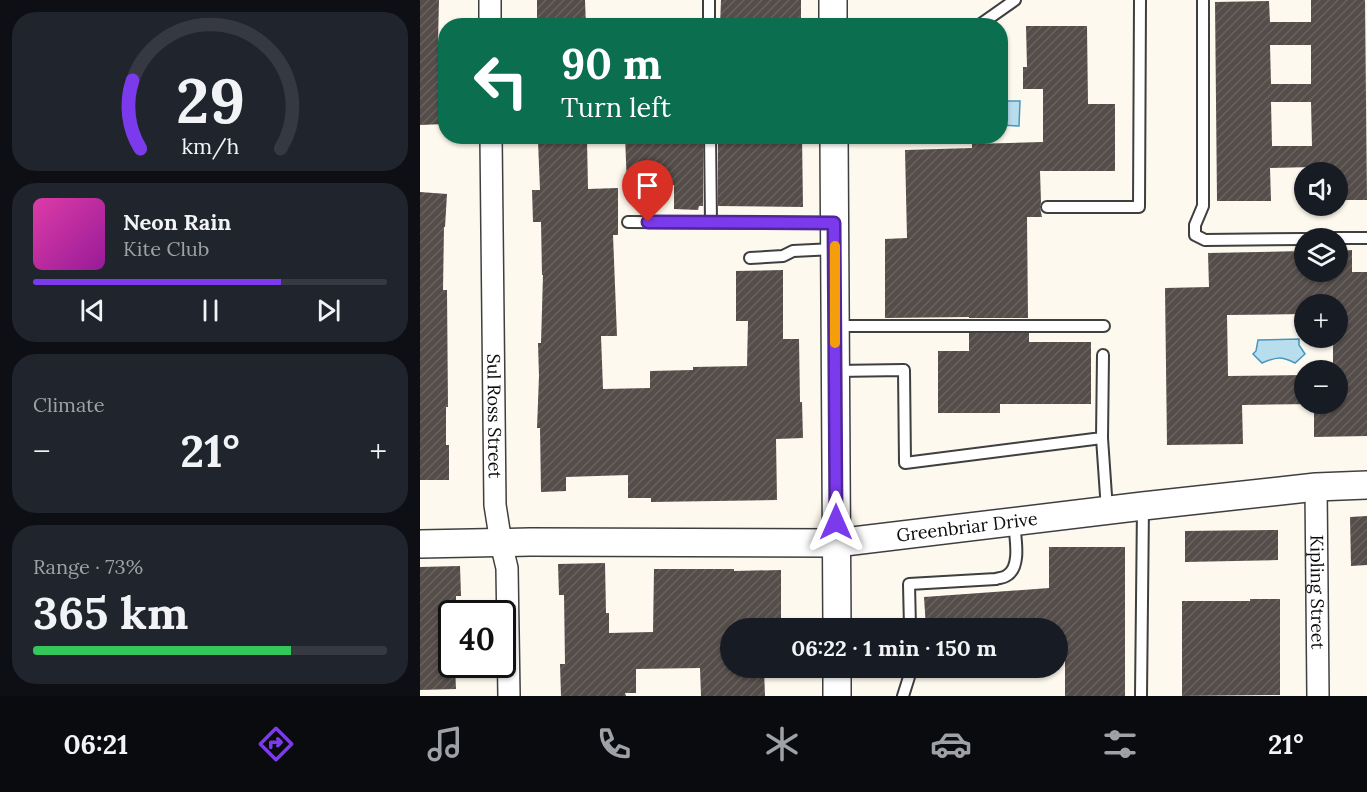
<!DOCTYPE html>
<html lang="en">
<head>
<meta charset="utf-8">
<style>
  body { margin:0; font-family:Lora,serif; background:#20242c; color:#f1f3f6; height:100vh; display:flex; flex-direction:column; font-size:22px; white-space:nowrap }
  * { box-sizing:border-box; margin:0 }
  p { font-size:20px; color:#9ea1a6 }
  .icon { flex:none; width:33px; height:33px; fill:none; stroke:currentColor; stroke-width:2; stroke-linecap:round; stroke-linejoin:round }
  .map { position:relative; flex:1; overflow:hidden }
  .details { display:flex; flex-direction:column; gap:12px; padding:12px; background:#0d0f14; width:420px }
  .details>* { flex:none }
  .top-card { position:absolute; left:18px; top:18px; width:570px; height:126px; border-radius:24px; box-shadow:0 2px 4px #0004; background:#0b6e4f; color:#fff; overflow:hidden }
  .buttons { position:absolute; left:874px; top:162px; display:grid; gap:12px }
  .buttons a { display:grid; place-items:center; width:54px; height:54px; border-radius:50%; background:#171b24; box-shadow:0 2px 4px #0004; font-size:30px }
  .speed { position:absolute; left:18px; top:600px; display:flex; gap:12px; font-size:30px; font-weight:700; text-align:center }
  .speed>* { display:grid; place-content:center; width:78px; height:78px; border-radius:50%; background:#171b24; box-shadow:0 2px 4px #0004; line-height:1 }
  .speed .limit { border:3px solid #111; border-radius:9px; background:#fff; color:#111 }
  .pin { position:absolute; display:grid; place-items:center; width:51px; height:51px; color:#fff; margin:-62px -26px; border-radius:50% 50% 50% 0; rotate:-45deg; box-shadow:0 0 6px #0007 }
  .pin .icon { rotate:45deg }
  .me { position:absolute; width:66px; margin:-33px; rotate:0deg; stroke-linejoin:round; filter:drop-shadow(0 0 4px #0008) }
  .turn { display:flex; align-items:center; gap:21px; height:126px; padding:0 24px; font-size:27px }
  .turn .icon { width:78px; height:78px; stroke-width:2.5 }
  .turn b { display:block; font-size:42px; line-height:51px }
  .big { font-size:45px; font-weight:800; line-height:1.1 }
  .details .widget { flex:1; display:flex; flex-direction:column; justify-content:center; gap:9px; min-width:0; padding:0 21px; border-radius:24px; background:#20242c }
  .details .dial { align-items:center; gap:0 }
  .dial svg { height:156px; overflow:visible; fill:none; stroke:#363941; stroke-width:7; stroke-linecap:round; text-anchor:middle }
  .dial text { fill:#f1f3f6; stroke:none }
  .song { display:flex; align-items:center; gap:18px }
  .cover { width:72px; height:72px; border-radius:9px; background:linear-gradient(135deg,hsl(320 70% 55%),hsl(300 70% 35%)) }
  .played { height:6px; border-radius:3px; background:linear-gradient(90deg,#7c3aed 70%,#363941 70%) }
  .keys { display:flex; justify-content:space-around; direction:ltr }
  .heat { display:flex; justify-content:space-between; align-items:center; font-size:33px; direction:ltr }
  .charge { height:9px; border-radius:4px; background:linear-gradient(90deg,#34c759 73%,#363941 0) }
  .trip { position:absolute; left:300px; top:618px; width:348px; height:60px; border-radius:30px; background:#171b24; box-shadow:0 2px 4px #0004; font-weight:800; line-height:60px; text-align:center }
  .dock { display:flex; height:96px; justify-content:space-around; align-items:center; background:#090b0e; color:#9ea1a6 }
  .dock .icon { width:42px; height:42px }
  .dock .on { color:#7c3aed }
  .dock b { font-size:27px; color:#f1f3f6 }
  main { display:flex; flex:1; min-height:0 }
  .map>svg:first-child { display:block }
  .water { fill:#b8deee; stroke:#4896bd; stroke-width:1.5 }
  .building { fill:url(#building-hatch); fill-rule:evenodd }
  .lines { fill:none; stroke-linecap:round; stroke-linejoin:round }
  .service-casing { stroke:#3f3f3f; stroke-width:14 }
  .minor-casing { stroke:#3f3f3f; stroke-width:24 }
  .tertiary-casing { stroke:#3f3f3f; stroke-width:30 }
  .service { stroke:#fff; stroke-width:10 }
  .minor { stroke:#fff; stroke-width:21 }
  .tertiary { stroke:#fff; stroke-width:27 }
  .route-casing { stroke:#51269a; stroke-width:15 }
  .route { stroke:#7c3aed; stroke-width:10 }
  .slow { stroke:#f59e0b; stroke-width:10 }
  .labels { text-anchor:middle; stroke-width:6; stroke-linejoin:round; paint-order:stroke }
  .street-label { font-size:18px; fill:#0c0c0c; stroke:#fff }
</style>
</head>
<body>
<main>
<section class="details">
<div class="widget dial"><svg viewBox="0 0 100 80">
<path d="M14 69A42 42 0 1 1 86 69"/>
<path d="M14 69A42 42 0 0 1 10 34" stroke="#7c3aed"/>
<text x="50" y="56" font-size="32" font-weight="700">29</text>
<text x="50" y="72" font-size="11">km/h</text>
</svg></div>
<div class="widget">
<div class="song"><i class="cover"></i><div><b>Neon Rain</b><p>Kite Club</p></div></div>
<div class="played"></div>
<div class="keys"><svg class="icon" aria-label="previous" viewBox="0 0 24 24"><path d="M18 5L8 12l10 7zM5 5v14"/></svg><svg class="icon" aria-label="pause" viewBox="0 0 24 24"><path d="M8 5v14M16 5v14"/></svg><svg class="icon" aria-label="next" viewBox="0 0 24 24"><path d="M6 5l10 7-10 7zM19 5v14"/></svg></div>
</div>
<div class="widget"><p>Climate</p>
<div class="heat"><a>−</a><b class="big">21°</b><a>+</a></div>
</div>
<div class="widget"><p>Range · 73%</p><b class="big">365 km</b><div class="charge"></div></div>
</section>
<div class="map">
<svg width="947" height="696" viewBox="0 0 947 696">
  <defs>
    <pattern id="building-hatch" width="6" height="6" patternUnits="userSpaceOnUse" patternTransform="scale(1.5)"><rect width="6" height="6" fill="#544d4a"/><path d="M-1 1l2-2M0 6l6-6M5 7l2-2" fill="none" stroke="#686260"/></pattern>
  </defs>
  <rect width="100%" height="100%" fill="#fdf9ee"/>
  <path class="water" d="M581 101H600L599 126 581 125Z
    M879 339V345L885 354 875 363C861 356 856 357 842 363L833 354 836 351 838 340Z"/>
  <path class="building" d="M0 0H19L18 42H20L21 93H26V124L0 125Z
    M117 0H165L166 26H117Z
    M301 0H381V26H300Z
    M891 0H945L947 200H918V172H894V167L850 168 851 201H797L795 2 849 1 850 22H891ZM850 45H891V84H851ZM851 102H891L892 146H852Z
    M606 26H667L668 104H695V171H620L621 202 620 208 622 217H607L608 318H549V317L465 318V239L487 238 485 150 552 148V144L623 142V89H603V67H607Z
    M205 136H283V206H279L278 210 254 209V185L207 186Z
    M298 136H382L383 207 298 206Z
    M167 140 168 189 198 188V235H193L197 336H181L183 389 230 388V371L273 370V367L327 366 328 321H316V271L363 270V339H379L380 402H382L383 438 356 439 357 500 231 502V498H208V475L146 477V491L121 492 120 428H117L119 376 118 343H121L123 275H122L121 222H113L112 190H120L118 141Z
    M0 192 27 194 25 227H24L23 290H27L28 407H26V445H29V480H0Z
    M932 250V272H947V436L894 437V404L822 405 823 444 747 445 745 288 789 287 788 253 885 251V272H918V251ZM885 304H918V338H913V370H918V404H885V375L808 376 807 315 885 314Z
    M549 333H609V342H671V404H580V413H518V351H549Z
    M947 516V565L931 566 930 517Z
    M858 530V560L765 562V531Z
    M629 547H705V696H645V660H640V628H506L504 597 629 588Z
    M185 563 186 613H189V633L233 632 234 569H314V571L361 570V628H310V668H344L345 696H281L280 668 216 669V693H205L206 696H141L140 664H145L144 595H139L138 564Z
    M40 566 41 596H36V614H32V666H35L36 689 0 690V567Z
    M830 599H860V695L762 696V601H830Z"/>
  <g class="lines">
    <g class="service-casing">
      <path id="service" d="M289 0V26
        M783 0V206L775 225V235L785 240 885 239
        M558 26 595 0
        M290 136 291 222
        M627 207H719L720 0
        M208 222 414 223
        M896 238H947
        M330 258 363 256 373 251 414 249
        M415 326H684
        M683 355 682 438 687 510
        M415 371 484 370 485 463 682 438
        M490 628 489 584 576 579C579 578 583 578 586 576 602 568 595 537 594 522
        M483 696 489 677 490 668
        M721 696 723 506"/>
    </g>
    <g class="minor-casing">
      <g id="minor">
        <path d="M70 0V26"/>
        <path id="s1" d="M71 136 75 505 81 543 87 568 89 696"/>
        <path id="s2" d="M896 487 898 696"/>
      </g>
    </g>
    <g class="tertiary-casing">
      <g id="tertiary">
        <path d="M413 0V26"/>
        <path d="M414 136 417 628"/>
        <path id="s3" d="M0 544 110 542 416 543 723 506 896 487 947 485"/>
        <path d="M417 668V696"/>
      </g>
    </g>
    <use href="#service" class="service"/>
    <use href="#minor" class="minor"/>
    <use href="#tertiary" class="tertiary"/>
  </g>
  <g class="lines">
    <g class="route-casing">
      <path id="route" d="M228 222 414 223 416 522"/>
    </g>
    <use href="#route" class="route"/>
    <path class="slow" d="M415 246V343"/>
  </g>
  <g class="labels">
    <g class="street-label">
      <text dy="6" stroke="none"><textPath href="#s1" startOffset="280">Sul Ross Street</textPath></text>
      <text dy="6" stroke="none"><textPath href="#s3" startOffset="548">Greenbriar Drive</textPath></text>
      <text dy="6" stroke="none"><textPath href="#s2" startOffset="105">Kipling Street</textPath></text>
    </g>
  </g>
</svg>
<div class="buttons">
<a><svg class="icon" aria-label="sound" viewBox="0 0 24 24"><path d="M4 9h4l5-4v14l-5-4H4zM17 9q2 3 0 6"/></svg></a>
<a><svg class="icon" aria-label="layers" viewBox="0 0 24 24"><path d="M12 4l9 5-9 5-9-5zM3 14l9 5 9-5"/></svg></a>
<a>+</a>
<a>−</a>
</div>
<div class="speed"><div class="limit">40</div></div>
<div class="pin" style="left:228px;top:222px;background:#d93025"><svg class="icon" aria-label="arrive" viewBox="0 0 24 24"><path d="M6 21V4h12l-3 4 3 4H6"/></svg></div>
<svg class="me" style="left:416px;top:522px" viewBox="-20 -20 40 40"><path d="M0-17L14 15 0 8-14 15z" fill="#7c3aed" stroke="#fff" stroke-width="4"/></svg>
<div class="trip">06:22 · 1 min · 150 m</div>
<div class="top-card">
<div class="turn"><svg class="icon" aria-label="left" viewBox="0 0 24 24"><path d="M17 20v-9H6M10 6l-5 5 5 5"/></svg><div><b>90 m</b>Turn left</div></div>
</div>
</div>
</main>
<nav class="dock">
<b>06:21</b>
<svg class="icon on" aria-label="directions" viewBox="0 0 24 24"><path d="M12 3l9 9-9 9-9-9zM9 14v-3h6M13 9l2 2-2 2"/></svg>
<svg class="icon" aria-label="music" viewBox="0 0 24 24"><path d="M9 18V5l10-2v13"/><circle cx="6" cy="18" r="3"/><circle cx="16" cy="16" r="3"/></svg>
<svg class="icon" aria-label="phone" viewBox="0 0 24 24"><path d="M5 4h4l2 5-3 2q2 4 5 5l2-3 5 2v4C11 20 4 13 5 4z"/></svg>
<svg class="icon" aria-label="climate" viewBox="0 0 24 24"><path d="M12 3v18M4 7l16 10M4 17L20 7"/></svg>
<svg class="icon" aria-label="car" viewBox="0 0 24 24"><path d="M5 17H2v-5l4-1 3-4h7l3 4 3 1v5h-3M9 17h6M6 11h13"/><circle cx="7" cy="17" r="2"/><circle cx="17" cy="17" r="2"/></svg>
<svg class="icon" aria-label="filters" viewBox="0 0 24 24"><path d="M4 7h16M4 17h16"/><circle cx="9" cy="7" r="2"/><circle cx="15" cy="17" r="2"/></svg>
<b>21°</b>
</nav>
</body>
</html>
